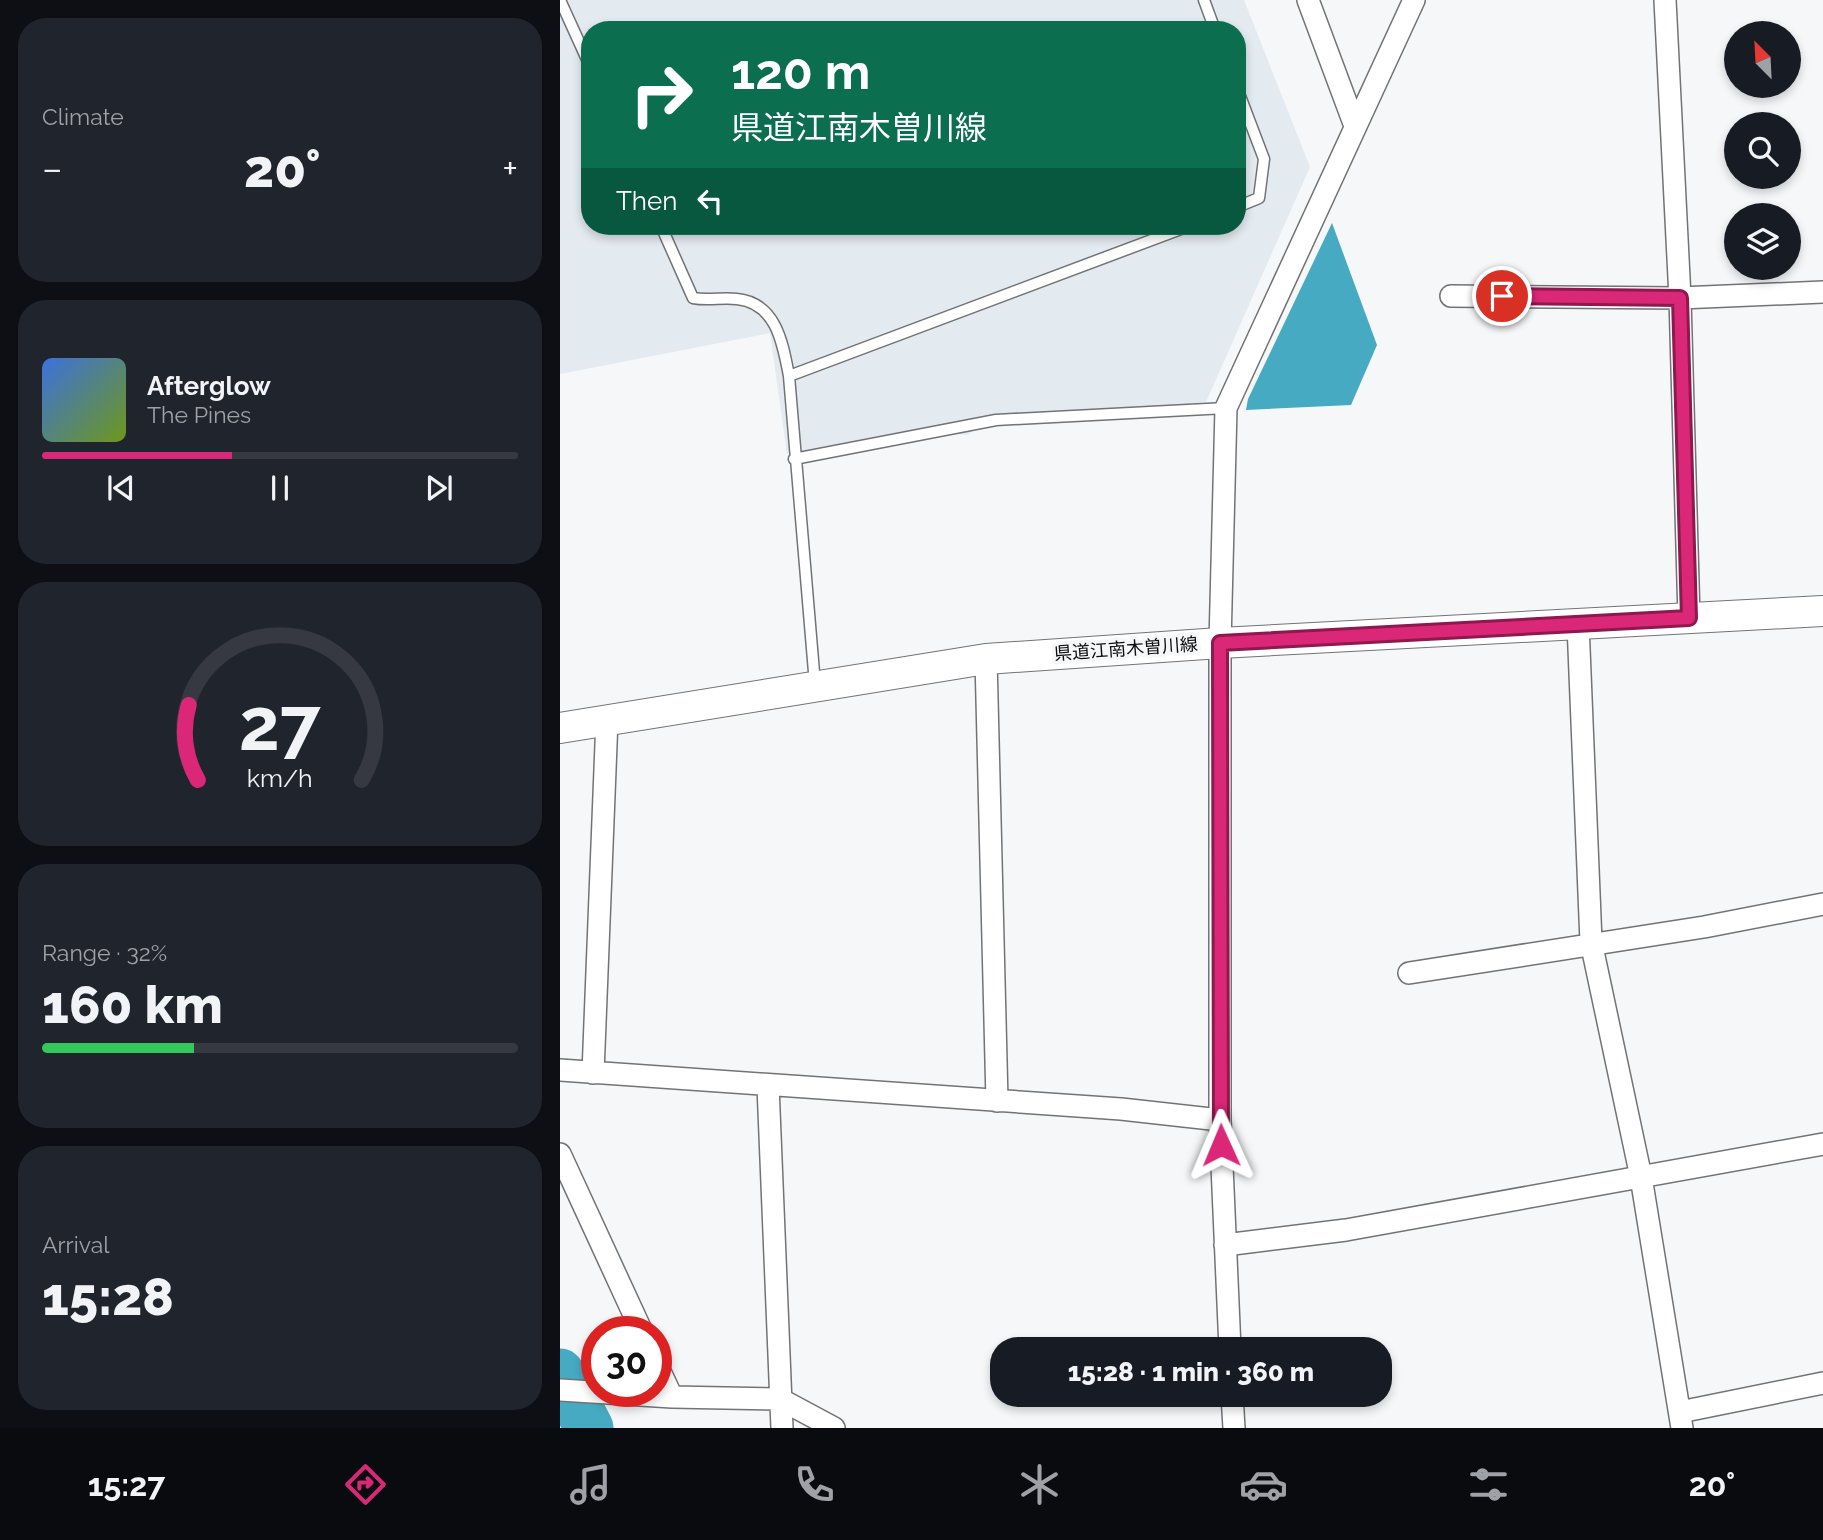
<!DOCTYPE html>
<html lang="en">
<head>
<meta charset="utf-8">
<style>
  body { margin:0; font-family:Raleway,"Noto Sans JP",sans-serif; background:#20242c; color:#f1f3f6; height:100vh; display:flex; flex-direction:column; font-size:26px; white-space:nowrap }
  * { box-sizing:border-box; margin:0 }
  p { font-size:23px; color:#9ea1a6 }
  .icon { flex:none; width:38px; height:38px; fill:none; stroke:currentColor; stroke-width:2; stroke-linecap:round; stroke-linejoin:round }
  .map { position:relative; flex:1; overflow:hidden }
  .side { display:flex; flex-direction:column; gap:18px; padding:18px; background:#0d0f14; width:560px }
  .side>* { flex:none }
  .guide { position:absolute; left:21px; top:21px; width:665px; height:214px; border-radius:28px; box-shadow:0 4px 10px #0003; background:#0b6e4f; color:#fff; overflow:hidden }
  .needle { width:46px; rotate:336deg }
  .buttons { position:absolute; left:1164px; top:21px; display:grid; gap:14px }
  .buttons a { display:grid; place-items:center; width:77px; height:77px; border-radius:50%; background:#171b24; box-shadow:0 4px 10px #0003; font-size:35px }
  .speed { position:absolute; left:21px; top:1316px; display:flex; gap:14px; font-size:35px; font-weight:700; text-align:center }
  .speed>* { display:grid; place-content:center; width:91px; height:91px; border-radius:50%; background:#171b24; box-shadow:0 4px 10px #0003; line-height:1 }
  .speed .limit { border:10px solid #d22; background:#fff; color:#111 }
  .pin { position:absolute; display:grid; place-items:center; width:60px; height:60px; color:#fff; margin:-30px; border:4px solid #fff; border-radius:50%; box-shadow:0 2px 7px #0007 }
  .me { position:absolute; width:77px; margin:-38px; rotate:359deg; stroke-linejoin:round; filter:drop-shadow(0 0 5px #0008) }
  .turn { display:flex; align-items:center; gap:24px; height:147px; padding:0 35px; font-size:32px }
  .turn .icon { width:91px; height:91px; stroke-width:2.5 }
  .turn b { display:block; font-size:49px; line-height:60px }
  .then { display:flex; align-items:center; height:66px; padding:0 35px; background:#0003; gap:14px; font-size:26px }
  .big { font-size:52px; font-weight:800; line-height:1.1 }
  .side .card { flex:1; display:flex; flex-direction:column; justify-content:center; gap:10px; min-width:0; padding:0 24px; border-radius:28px; background:#20242c }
  .side .dial { align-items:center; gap:0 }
  .dial svg { height:182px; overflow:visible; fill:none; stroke:#363941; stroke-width:7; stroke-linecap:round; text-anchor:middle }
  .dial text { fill:#f1f3f6; stroke:none }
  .song { display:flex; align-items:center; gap:21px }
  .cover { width:84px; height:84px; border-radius:10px; background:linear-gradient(135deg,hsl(220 70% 55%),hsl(80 70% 35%)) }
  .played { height:7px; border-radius:4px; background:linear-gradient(90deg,#db2777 40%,#363941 40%) }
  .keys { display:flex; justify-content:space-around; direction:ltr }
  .heat { display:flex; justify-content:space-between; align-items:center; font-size:38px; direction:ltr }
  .charge { height:10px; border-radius:5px; background:linear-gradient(90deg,#34c759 32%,#363941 0) }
  .trip { position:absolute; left:430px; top:1337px; width:402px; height:70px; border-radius:28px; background:#171b24; box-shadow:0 4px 10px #0003; font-weight:800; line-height:70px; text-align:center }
  .tabs { display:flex; height:112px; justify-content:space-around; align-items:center; background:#090b0e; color:#9ea1a6 }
  .tabs .icon { width:49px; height:49px }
  .tabs .active { color:#db2777 }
  .tabs b { font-size:32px; color:#f1f3f6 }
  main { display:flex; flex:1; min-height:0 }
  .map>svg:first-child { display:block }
  .built { fill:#e3eaf0; fill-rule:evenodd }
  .water { fill:#46abc2 }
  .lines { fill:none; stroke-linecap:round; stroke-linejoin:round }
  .river { stroke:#46abc2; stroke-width:49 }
  .service-casing { stroke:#727374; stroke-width:13 }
  .minor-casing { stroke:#727374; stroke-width:24 }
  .secondary-casing { stroke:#727374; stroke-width:32 }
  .service { stroke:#fff; stroke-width:10 }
  .minor { stroke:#fff; stroke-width:21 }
  .secondary { stroke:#fff; stroke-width:30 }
  .route-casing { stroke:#8e194d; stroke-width:18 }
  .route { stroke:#db2777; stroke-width:12 }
  .labels { text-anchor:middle; stroke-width:7; stroke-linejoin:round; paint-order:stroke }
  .street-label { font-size:18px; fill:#0e0e0e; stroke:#f5f7f8 }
</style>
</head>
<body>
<main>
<section class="side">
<div class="card"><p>Climate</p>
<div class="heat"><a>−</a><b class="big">20°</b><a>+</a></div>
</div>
<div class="card">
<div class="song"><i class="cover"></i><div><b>Afterglow</b><p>The Pines</p></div></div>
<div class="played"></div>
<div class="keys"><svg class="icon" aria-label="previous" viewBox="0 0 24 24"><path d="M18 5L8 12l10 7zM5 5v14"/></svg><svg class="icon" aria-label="pause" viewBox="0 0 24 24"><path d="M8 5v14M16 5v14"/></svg><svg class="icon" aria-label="next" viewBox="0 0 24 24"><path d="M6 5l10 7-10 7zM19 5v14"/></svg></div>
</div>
<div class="card dial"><svg viewBox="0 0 100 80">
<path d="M14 69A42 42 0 1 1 86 69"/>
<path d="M14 69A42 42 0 0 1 10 36" stroke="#db2777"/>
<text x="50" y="56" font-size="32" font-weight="700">27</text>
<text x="50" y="72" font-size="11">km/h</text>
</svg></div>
<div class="card"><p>Range · 32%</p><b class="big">160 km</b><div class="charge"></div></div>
<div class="card"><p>Arrival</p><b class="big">15:28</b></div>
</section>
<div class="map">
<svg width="1263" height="1428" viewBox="0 0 1263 1428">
  <rect width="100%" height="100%" fill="#f5f7f8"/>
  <path class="built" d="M0 0H684L750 167 646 402 494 418 431 415 408 435 373 432 227 454 210 333 0 374ZM30 30H677V226H30Z"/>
  <path class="water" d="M772 223 817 345 791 405 686 410 688 399Z"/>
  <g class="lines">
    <path class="river" d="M0 1373 29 1428"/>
    <g class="service-casing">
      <path id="service" d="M0 0 30 66
        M644 0 655 30
        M677 88 704 159 699 198 677 207
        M101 226 133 298C149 301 162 297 177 299 217 303 223 345 229 376L255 684
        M229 376 629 226
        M234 459 436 420 666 408"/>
    </g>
    <g class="minor-casing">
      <path id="minor" d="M748 0 795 126
        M1105 0 1120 298 1129 618
        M891 296 1120 298 1263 292
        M1018 624 1031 942 1081 1177 1122 1428
        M426 659 437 1101
        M849 973 1144 927 1263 904
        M0 1070 561 1109 660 1120
        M33 1073 47 719
        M208 1086 222 1428
        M0 1154 82 1332
        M665 1245 786 1230 1263 1144
        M670 1349 660 1120V643L666 408 854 0
        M96 1363 112 1397
        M0 1390 112 1397 220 1399 274 1428
        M672 1395 674 1428
        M1120 1412 1263 1383"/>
    </g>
    <g class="secondary-casing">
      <path id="secondary" d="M0 728 426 659 660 643 1263 611"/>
    </g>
    <use href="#service" class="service"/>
    <use href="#minor" class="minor"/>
    <use href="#secondary" class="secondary"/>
  </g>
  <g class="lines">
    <g class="route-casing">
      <path id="route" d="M661 1145 660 643 1129 618 1120 298 942 296"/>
    </g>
    <use href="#route" class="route"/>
  </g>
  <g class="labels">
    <g class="street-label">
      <text transform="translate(566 649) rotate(-4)" y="6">県道江南木曽川線</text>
    </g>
  </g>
</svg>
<div class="buttons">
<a><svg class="needle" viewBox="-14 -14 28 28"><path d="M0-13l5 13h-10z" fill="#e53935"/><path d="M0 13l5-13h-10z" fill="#9ea1a6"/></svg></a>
<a><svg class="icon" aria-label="search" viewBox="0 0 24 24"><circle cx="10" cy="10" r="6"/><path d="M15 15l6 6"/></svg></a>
<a><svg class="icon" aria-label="layers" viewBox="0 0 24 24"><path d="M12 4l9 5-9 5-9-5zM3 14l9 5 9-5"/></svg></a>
</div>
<div class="speed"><div class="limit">30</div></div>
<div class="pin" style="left:942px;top:296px;background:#d93025"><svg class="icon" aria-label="arrive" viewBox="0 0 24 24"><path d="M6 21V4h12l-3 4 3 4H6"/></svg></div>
<svg class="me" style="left:661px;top:1145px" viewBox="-20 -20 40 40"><path d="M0-17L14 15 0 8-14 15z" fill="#db2777" stroke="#fff" stroke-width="4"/></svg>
<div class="trip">15:28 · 1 min · 360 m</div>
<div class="guide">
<div class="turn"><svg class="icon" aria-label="right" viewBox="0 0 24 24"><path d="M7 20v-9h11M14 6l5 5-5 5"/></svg><div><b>120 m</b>県道江南木曽川線</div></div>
<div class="then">Then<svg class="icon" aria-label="left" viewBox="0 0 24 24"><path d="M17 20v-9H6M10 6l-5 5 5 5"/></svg></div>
</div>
</div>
</main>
<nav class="tabs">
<b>15:27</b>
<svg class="icon active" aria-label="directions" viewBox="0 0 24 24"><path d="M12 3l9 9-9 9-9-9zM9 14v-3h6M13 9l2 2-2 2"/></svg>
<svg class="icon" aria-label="music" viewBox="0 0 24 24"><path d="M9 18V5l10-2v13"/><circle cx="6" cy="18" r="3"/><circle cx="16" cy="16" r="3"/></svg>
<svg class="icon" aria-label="phone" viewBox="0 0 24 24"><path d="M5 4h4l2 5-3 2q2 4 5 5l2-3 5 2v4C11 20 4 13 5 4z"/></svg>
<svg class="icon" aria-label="climate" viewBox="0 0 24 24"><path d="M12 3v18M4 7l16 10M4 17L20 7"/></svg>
<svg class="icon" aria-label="car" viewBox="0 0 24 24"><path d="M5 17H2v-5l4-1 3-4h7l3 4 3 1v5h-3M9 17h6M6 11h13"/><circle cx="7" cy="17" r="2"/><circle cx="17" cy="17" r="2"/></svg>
<svg class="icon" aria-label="filters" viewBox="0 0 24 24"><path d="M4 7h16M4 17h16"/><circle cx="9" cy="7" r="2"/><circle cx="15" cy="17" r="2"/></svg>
<b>20°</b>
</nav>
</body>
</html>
